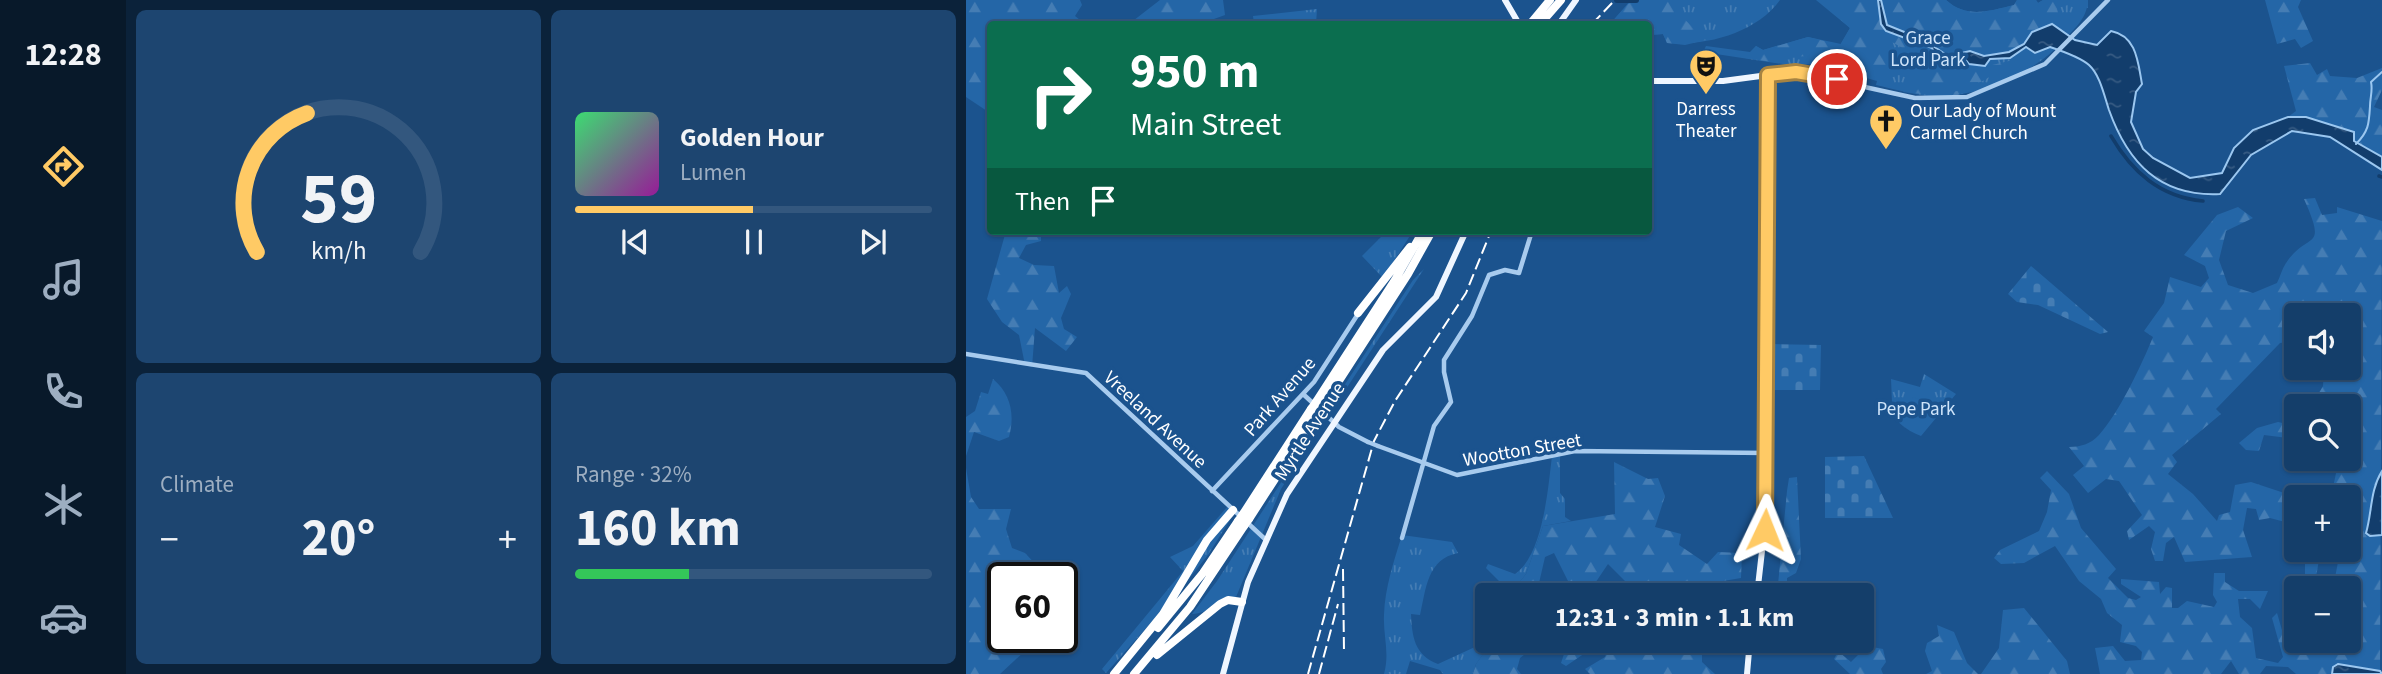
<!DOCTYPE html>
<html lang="en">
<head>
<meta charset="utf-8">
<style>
  body { margin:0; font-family:"Source Sans 3",sans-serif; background:#1d4570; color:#f1f3f6; height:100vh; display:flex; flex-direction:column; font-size:26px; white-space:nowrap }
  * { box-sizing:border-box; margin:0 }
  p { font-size:23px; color:#9daec1 }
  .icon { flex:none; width:38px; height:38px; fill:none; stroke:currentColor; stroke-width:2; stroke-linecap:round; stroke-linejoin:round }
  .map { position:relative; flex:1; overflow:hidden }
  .drawer { display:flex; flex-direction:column; gap:10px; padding:10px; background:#0b223a; width:840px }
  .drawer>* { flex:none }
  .banner { position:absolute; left:21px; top:21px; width:665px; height:214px; border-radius:7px; box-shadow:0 2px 5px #0004,0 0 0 2px #33577e; background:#0b6e4f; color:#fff; overflow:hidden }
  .buttons { position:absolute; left:1318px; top:303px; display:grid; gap:14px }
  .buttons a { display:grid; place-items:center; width:77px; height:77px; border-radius:7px; background:#143e6a; box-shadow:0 2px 5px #0004,0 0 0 2px #33577e; font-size:35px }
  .speed { position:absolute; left:21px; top:562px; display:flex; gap:14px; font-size:35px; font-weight:700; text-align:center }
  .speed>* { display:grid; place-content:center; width:91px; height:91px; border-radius:50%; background:#143e6a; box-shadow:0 2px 5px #0004,0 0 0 2px #33577e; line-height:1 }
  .speed .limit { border:4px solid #111; border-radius:10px; background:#fff; color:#111 }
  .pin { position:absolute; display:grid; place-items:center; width:60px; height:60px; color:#fff; margin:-30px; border:4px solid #fff; border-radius:50%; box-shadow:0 2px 7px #0007 }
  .me { position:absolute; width:77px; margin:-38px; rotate:2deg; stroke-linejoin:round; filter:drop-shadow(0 0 5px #0008) }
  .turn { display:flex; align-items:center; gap:24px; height:147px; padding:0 28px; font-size:32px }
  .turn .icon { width:91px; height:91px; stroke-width:2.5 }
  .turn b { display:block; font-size:49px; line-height:60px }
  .then { display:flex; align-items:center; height:66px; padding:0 28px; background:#0003; gap:14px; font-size:26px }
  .big { font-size:52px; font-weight:700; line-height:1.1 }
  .drawer .card { flex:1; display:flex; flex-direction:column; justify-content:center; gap:10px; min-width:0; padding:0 24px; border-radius:10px; background:#1d4570 }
  .drawer .dial { align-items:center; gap:0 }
  .dial svg { height:182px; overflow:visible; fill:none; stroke:#33577e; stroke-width:7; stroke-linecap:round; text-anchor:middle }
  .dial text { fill:#f1f3f6; stroke:none }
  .song { display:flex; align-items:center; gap:21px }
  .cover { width:84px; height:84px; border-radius:10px; background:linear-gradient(135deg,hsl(140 70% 55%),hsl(300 70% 35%)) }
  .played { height:7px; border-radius:4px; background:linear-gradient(90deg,#ffca65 50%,#33577e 50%) }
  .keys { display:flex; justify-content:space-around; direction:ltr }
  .heat { display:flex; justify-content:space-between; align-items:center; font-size:38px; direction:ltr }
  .charge { height:10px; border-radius:5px; background:linear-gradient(90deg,#34c759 32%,#33577e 0) }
  .drawer .tiles { flex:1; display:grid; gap:10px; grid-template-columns:repeat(2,1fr) }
  .trip { position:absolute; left:509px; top:583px; width:399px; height:70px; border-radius:7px; background:#143e6a; box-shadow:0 2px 5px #0004,0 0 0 2px #33577e; font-weight:700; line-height:70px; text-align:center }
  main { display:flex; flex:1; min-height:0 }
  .tabs { display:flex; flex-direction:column; width:126px; justify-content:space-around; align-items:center; background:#08192a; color:#9daec1 }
  .tabs .icon { width:49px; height:49px }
  .tabs .on { color:#ffca65 }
  .tabs b { font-size:32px; color:#f1f3f6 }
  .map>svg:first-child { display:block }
  .grass { fill:url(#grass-tufts) }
  .forest { fill:url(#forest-firs) }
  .cemetery { fill:url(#cemetery-stones) }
  .garden { fill:#2466a7 }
  .water { fill:url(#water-ripples); stroke:#9bc7f0; stroke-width:2 }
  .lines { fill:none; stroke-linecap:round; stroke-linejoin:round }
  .stream { stroke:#9bc7f0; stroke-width:2 }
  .canal { stroke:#123d6c; stroke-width:3.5 }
  .river { stroke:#123d6c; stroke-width:6 }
  .minor { stroke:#a8cbee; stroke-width:4.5 }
  .major { stroke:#eff6ff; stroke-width:6 }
  .highway { stroke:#fff; stroke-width:8 }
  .rail { stroke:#fff; stroke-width:2; stroke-dasharray:12 5; stroke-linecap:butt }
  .minor-bridge { stroke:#a8cbee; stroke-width:4.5 }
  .highway-bridge { stroke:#fff; stroke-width:8 }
  .route-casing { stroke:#a68342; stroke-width:18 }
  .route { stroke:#ffca65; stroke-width:12 }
  .labels { text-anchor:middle; stroke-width:7; stroke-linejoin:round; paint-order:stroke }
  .park-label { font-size:19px; fill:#cee4fa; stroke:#1b538e }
  .poi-label { font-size:19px; fill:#fff; stroke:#1b538e }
  .street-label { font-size:19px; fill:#fff; stroke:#1b538e }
</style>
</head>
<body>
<main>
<nav class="tabs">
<b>12:28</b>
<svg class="icon on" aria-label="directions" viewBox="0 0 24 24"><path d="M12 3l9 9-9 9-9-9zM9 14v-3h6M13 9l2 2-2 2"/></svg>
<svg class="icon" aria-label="music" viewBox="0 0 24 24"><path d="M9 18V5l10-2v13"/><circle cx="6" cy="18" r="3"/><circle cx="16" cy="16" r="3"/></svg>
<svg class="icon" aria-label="phone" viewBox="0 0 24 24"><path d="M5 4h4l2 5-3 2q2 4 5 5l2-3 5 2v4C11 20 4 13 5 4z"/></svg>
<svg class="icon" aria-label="climate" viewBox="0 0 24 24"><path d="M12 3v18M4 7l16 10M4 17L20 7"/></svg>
<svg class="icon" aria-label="car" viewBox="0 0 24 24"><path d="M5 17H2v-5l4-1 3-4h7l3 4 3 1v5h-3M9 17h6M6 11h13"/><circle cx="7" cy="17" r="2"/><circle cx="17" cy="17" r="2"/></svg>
</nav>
<section class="drawer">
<div class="tiles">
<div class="card dial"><svg viewBox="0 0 100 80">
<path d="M14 69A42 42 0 1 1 86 69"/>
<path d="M14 69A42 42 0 0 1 36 8" stroke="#ffca65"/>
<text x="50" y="56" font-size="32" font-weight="700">59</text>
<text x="50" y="72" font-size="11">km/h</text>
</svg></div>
<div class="card">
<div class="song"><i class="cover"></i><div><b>Golden Hour</b><p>Lumen</p></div></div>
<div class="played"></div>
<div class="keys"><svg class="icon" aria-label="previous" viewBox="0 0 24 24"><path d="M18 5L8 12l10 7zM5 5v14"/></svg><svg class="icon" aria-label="pause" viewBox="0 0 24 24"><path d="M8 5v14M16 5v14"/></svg><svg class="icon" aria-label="next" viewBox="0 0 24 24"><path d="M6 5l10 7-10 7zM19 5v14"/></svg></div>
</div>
<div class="card"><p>Climate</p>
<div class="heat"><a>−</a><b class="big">20°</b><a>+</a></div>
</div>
<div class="card"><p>Range · 32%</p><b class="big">160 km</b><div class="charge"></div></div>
</div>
</section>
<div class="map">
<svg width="1416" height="674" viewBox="0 0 1416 674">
  <defs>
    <pattern id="grass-tufts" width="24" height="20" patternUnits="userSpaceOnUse" patternTransform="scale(1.75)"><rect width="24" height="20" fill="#2466a7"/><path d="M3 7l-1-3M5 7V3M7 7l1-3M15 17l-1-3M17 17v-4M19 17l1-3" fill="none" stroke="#457db4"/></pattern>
    <pattern id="forest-firs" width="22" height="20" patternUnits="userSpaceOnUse" patternTransform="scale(1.75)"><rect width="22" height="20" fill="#2466a7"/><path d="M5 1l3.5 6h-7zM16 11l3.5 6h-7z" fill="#457db4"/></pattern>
    <pattern id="cemetery-stones" width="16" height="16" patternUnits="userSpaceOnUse" patternTransform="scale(1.75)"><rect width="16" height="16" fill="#2466a7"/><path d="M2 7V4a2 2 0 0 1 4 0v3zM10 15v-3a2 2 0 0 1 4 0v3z" fill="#457db4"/></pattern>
    <pattern id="water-ripples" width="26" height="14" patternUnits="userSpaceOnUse" patternTransform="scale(1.75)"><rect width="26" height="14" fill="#123d6c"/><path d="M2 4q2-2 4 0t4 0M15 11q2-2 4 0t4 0" fill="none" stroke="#365a82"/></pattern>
  </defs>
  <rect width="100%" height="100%" fill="#1b538e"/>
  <path class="grass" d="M665 0H814C790 33 741 46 701 43L697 34 683 35 682 24H644Z
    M850 0H980C1001 19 1023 11 1048 5L1051 0H1070L1072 3 1077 0H1122C1121 18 1110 27 1098 40 1067 75 1010 99 963 96 945 94 928 89 910 85L911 81 851 64 823 65 737 52 740 46 784 52 790 46 797 50 842 37 875 44 884 28Z
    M351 9 350 24H288L287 16Z
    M409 231H447L417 278 396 256 415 237Z
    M458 269 315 489 270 597C253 599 243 614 226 614L251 581 447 280Z
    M958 374 990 394 955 436C922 422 927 412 925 379L954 387Z
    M594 455V493L599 499V517L605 521 577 526 560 574 552 584 555 595H547L520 568 522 564 549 574C577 555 582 489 586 456Z
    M262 506 269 512 242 555 208 597 140 673 136 669 217 571 204 557 227 546Z
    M436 535 486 542 492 553C461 559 460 589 454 615L445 614C446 636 448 655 472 664L509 647 521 633 522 640 527 641 510 664 507 674H477L474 670 444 661 440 674H418C424 653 417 636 418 615 419 587 428 561 436 535Z"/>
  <path class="forest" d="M0 0H114L116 5 109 16 119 24H24V113L0 97Z
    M194 0H257L259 15 234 24H163Z
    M674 0H716L709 13C722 19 728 32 740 40L719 45 701 43 697 34 683 35 682 24H644L662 4Z
    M860 0H912L915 24 934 36 966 48 970 56 984 61 1000 59V63L956 59 873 12Z
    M915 0H980C1001 19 1023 11 1048 5L1051 0H1070L1072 3 1077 0H1122V8L1113 7 1112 2 1091 8 1092 13 1081 26 1066 32 1058 44 1043 52 1023 56 1004 52 978 55C960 41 940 36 921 24Z
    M1299 0H1335L1332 7 1347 41 1335 48 1329 39 1311 44Z
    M874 19 957 64 1018 67 1047 60 1048 62 1015 82 954 84 932 71 857 55 826 57 813 63 779 58 790 46 797 50 842 37 874 45 884 28Z
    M1344 63 1351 75 1361 69 1364 76 1391 78 1416 68V90L1408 107 1416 110V157L1340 117H1322L1330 111 1318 66Z
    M941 86 985 92 1021 86 985 97 937 92Z
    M1349 198 1356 215 1371 213V207L1416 221 1414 671 1372 664 1367 667 1366 674H1330L1322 667 1300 666 1294 674H1273L1265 661 1255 674H1134L1129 648 1147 646 1159 661 1175 660 1176 652 1170 646 1154 642 1156 625 1141 613 1135 599 1113 581 1089 546 1058 563 1035 564 1028 558 1034 550 1073 531 1081 512 1085 490 1074 478 1081 471 1103 494 1115 528 1150 569 1142 578 1162 598 1170 600 1175 597 1155 584V579L1193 582 1194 594 1200 587 1206 588V608H1212L1221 601 1248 607 1251 602 1247 595 1248 573H1259V582L1273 591H1302L1294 609 1284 599H1272L1274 617 1286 628 1290 658 1312 663 1317 657 1306 618 1311 613 1320 644 1331 647 1333 641 1382 640V588H1364L1368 583 1372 562 1367 561 1368 550H1382L1387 534 1383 530 1382 497H1365L1373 459 1382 458V406H1345L1357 386 1358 368H1382V315H1330V341L1314 343 1250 409 1255 414 1206 455 1211 462 1202 474 1227 494 1251 521 1253 515 1264 512 1269 485 1285 482 1330 497V525L1304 518 1293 520 1290 509 1281 508 1277 530 1286 557 1219 562 1208 537 1200 543 1197 561H1189L1185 549 1189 532 1183 526 1163 540 1161 531 1176 515 1153 481 1140 479 1122 493 1107 475 1118 466 1103 447C1114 447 1125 444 1133 435 1153 413 1176 364 1187 337L1178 331 1198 303 1204 277 1235 287 1243 278 1239 266 1218 255 1251 215 1272 207 1287 218 1260 231 1253 260 1262 285 1287 293 1311 283C1314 277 1316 269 1320 263 1342 230 1362 253 1338 199Z
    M40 231H75V241L60 245 53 258 68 265 88 266 93 293 101 286 105 294 95 318 98 329 111 337 100 351 69 328 66 367 59 365 53 335 36 322 21 299Z
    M27 379C45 394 49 415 43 437L33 441 8 432 0 456V417L9 411 15 392 22 394Z
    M1312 422 1330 426V439L1298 435 1293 451 1280 450 1273 443 1291 428Z
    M648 462 682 479 692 478 699 496 689 527 715 534 713 545 741 564 752 552 776 553 775 578 757 581 751 595H673L642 564 621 595H609L588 553 579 557 573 583 583 595H555L552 584 560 574 577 526 649 514Z
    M0 468 5 497 13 509H45L40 529 46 548 59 553 74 569 67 577 37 578V637H74L34 674H0Z
    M831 477 835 559 830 573 821 578V595H811L821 491 823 478Z
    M1339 559 1353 560 1348 588H1335L1339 585Z
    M1058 608 1101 661 1104 674H1015L1033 648 1037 610Z
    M971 625 988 632 1001 663 1012 674H960L966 671 959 651 961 643 973 636Z
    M527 640H575V641L554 658 551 669 555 674H507L510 664Z
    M736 640V662L749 674H624L619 669 639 657 645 641Z
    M594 641H630L625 649 600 666 595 663 598 654Z
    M844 641H866L876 647 873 652 885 662 901 646 917 649 920 662 915 669 917 674H884L868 659 871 653Z"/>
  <path class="cemetery" d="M1065 266 1142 332 1134 334 1072 305 1051 302 1042 294Z
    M805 344 855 345 854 390H805Z
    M898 456 927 518H859V457Z"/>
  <path class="garden" d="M947 397 974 407 959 424H937Z"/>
  <path class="water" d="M912 0H915L921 25 958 40 982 56 1004 51 1018 56 1043 52 1058 44 1066 32 1086 24 1109 40 1131 45 1145 31C1171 36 1172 63 1176 84L1170 92 1165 122 1177 149 1187 158 1224 178 1256 173 1268 148 1287 130 1322 117H1340L1388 132V141L1416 157V170L1364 137 1326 131 1285 155 1254 194C1194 197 1162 163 1143 110 1138 95 1134 75 1123 65 1115 58 1093 50 1084 47L1069 53 1060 47 1044 58 1024 59 1019 66 1003 64 999 59H976L974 54 970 56 966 48 920 31 915 24Z
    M1416 471V535L1404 536 1400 533C1406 513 1404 490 1416 471Z
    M1372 664 1414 671 1416 674H1366L1367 667Z"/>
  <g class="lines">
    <path class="stream" d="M1390 144C1403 131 1403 123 1404 106 1404 97 1407 91 1405 82L1416 72"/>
    <path class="canal" d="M1145 136C1166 172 1194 197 1237 201
      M1413 176 1416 177"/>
    <path class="river" d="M651 0H670"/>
    <path class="minor" d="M802 75 830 72 949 98 1001 97 1079 64 1142 0
      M0 354 120 373 300 540
      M337 394 373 427 402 442
      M412 446 491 475 609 451 801 453
      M246 491 348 382 392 314
      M436 538 468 426 485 402 478 372V360L506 316 523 275 539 270 553 273 566 231"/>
    <path class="major" d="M539 0 553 24
      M593 24 610 0
      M682 81H757L802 75 800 516 791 595
      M257 674 282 582 321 494 417 350 470 297 500 231
      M781 674 784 640"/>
    <path class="highway" d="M564 24 584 0
      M574 24 595 0
      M392 313 444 247
      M350 402 429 280 457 231
      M356 407 442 274 466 231
      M277 514 345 409
      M283 519 351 414
      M192 628 237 573 272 521
      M191 655 254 604 262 600 276 602
      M148 674 197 614 241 540 267 510
      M168 674 224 607 278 526"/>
    <path class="rail" d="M626 24 649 0
      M377 569 378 652
      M342 674 408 441 429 401 500 293 525 231
      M353 674 372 604"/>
    <path class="minor-bridge" d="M402 442 412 446"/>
    <path class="highway-bridge" d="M345 409 350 402
      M351 414 356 407
      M272 521 277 514
      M278 526 283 519"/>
  </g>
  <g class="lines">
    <g class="route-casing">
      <path id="route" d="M799 530 802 75 830 72 871 79"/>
    </g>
    <use href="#route" class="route"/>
  </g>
  <defs>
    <g id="theatre-pin" transform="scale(1.75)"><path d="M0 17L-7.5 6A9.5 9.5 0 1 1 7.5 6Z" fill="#ffca65" stroke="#1b538e"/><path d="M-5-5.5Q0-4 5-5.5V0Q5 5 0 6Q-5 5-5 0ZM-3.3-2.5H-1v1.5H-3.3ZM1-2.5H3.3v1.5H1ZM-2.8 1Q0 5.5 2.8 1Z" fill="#111"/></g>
    <g id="church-pin" transform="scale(1.75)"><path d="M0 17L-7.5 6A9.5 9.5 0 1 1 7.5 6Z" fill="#ffca65" stroke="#1b538e"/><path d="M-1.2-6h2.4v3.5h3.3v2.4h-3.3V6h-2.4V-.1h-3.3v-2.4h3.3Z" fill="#111"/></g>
  </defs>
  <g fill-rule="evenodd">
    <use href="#theatre-pin" x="740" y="66"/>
    <use href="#church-pin" x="920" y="121"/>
  </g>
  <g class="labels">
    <g class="park-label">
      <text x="962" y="44">Grace<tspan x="962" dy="22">Lord Park</tspan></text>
      <text x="950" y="415">Pepe Park</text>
    </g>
    <g class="poi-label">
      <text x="740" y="115">Darress<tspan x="740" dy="22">Theater</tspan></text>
      <text x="944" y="117" text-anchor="start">Our Lady of Mount<tspan x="944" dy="22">Carmel Church</tspan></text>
    </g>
    <g class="street-label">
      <text transform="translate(313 396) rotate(-49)" y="7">Park Avenue</text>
      <text transform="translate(190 419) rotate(43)" y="7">Vreeland Avenue</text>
      <text transform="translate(343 431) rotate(-57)" y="7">Myrtle Avenue</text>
      <text transform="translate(556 449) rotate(-10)" y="7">Wootton Street</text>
    </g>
  </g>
</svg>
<div class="buttons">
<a><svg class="icon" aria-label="sound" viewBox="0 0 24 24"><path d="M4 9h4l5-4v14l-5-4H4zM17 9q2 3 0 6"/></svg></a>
<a><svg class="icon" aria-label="search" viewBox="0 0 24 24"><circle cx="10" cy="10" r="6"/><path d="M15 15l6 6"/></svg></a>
<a>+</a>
<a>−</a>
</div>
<div class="speed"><div class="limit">60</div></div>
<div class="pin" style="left:871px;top:79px;background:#d93025"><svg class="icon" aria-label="arrive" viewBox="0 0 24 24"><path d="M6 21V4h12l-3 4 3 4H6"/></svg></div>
<svg class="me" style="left:799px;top:530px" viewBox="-20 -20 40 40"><path d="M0-17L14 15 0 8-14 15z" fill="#ffca65" stroke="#fff" stroke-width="4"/></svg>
<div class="trip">12:31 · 3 min · 1.1 km</div>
<div class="banner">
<div class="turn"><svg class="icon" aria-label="right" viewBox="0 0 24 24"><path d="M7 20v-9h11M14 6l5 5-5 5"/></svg><div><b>950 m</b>Main Street</div></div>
<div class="then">Then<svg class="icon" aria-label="arrive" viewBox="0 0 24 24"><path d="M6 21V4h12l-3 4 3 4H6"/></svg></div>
</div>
</div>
</main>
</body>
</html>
